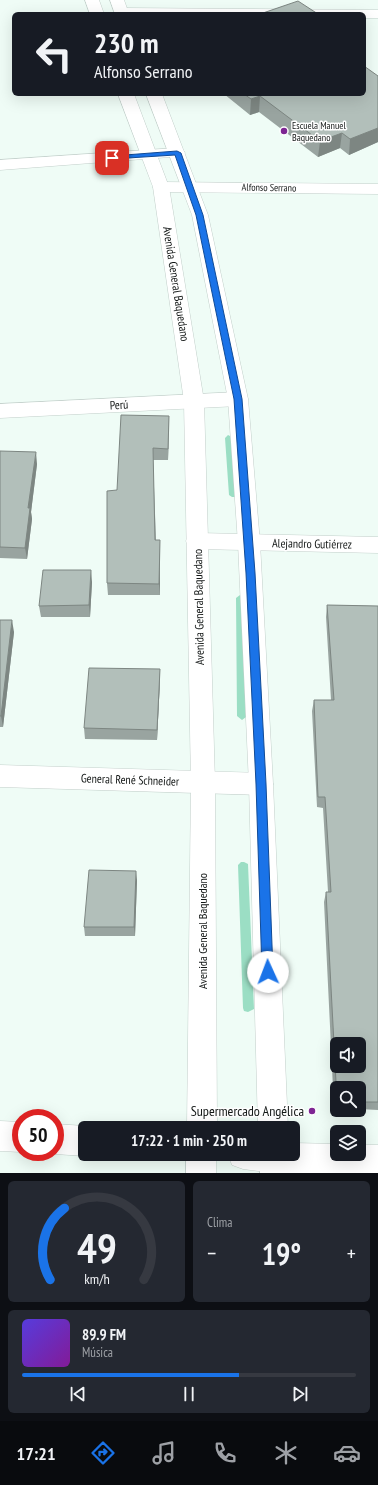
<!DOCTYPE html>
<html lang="es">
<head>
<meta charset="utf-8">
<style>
  body { margin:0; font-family:"PT Sans Narrow",sans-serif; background:#242831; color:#f1f3f6; height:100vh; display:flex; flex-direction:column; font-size:15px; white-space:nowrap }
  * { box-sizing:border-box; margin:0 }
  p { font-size:13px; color:#9ea1a6 }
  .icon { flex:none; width:22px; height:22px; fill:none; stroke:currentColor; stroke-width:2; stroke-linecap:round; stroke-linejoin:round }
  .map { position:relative; height:1173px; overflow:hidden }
  .side { display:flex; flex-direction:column; gap:8px; padding:8px; background:#0d0f14; flex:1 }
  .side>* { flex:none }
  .top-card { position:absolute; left:12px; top:12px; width:354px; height:84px; border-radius:6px; box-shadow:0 4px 16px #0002; background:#171b24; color:#f1f3f6; overflow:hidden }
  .fabs { position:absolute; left:330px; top:1037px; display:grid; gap:8px }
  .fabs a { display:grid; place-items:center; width:36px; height:36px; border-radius:6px; background:#171b24; box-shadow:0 4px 16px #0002; font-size:20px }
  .speed { position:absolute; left:12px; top:1109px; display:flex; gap:8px; font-size:20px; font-weight:700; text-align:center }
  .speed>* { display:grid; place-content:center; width:52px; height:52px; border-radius:50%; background:#171b24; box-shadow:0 4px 16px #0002; line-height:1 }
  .speed .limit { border:6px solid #d22; background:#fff; color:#111 }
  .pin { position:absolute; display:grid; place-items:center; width:34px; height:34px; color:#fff; margin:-17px; border-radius:8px; box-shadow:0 2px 6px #0006 }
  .me { position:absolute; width:44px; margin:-22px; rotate:358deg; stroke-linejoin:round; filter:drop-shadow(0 0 3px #0008) }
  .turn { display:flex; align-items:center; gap:14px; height:84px; padding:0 16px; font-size:18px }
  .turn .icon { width:52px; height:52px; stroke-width:2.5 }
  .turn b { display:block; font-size:28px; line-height:34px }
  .big { font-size:30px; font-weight:800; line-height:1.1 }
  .side .tile { flex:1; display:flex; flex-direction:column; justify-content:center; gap:6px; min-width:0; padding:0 14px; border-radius:6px; background:#242831 }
  .side .dial { align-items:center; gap:0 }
  .dial svg { height:104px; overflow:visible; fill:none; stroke:#363941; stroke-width:7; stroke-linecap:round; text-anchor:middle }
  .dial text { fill:#f1f3f6; stroke:none }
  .song { display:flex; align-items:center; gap:12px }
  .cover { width:48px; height:48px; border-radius:6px; background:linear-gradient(135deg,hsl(250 70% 55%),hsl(290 70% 35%)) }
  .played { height:4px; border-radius:2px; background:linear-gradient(90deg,#1a73e8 65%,#363941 65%) }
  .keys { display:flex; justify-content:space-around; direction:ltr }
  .heat { display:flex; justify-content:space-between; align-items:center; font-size:22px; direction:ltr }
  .side .tiles { flex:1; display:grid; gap:8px; grid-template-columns:1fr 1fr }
  .tile:last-child { grid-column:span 2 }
  .trip { position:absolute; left:78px; top:1121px; width:222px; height:40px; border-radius:6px; background:#171b24; box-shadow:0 4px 16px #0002; font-weight:800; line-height:40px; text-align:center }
  .dock { display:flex; height:64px; justify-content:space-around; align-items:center; background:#090b0e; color:#9ea1a6 }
  .dock .icon { width:28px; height:28px }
  .dock .on { color:#1a73e8 }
  .dock b { font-size:18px; color:#f1f3f6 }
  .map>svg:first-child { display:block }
  .green { fill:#9bdec4 }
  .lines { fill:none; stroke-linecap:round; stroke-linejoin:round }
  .minor-casing { stroke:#c2cfca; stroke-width:1 }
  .tertiary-casing { stroke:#c2cfca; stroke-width:1 }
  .secondary-casing { stroke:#c2cfca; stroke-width:1 }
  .minor { fill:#fff; fill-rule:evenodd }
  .tertiary { fill:#fff; fill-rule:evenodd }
  .secondary { fill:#fff; fill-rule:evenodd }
  .wall { fill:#99a4a0 }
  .shaded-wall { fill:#7d8682 }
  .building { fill:#b2bfba; stroke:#7d8682; fill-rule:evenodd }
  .route { fill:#1a73e8; stroke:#114b97 }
  .poi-dot { fill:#7d2593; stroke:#fff; stroke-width:1.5 }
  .labels { text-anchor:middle; stroke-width:3; stroke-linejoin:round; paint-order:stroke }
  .far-poi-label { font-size:10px; fill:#131716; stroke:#fff; text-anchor:start }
  .far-street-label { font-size:10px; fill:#131716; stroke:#fff }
  .street-label { font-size:12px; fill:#131716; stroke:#fff }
  .near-poi-label { font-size:14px; fill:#131716; stroke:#fff; text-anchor:end }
</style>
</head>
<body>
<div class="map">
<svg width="378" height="1173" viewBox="0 0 378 1173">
  <rect width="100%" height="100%" fill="#effcf6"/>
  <path class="green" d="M228 435 232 437 235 497H232L229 495 225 438Z
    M240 595 243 597 246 717 242 720 237 716 236 598Z
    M241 862H244L248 864 254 1009 248 1012 244 1011 243 1008 238 865Z"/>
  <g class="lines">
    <g class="minor-casing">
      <path id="minor" d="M122 8 378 10V18H364V14H116L115 12 117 9Z
        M177 148 183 150 185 153 183 156 0 170V160Z
        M238 392 245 394 248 399 245 404 238 406 0 418V404Z
        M197 533 378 537V553L197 549 189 547 186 541 189 535Z
        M0 765 261 773 270 776 273 784 270 792 261 795 0 787Z
        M0 1121 21 1122V1152L0 1151Z
        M55 1124 85 1126 89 1128H85V1154H89L85 1156 55 1154 51 1152H55Z
        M293 1143 337 1144V1154H359V1145H378V1173H275L243 1169 232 1165 228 1154H293Z"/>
    </g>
    <g class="tertiary-casing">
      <path id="tertiary" d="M161 182 378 184V194L161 192 155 191 153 187 155 183Z"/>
    </g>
    <g class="secondary-casing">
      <path id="secondary" d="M85 0H99L104 14H90Z
        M110 0H124L129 14H115Z
        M118 94H134L169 187 204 401 215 783 217 1128H187L191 783 184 401 153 187Z
        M146 94H162L208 215 248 399 260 543 273 784 288 1128H258L249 784 238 543 228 399 192 215Z
        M186 1154H216V1173H186Z
        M259 1154H289L290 1173H260Z"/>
    </g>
    <use href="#minor" class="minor"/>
    <use href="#tertiary" class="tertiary"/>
    <use href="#secondary" class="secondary"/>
  </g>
  <path class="wall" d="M378 76V142L349 155 340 148 318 157 259 112 250 115 224 94H364Z
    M169 416 168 460H153L156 540H160V595H108L107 583 117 490Z
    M0 451 37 464 31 512 32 519 27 559 0 558Z
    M92 582 90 617H41L39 606Z
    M327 605 378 606V1110L359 1109V1088H337V1109H334L324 902 326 892H328L323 808 317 807 312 711 314 700H331L326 617Z
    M0 620 14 632 3 727H0Z
    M160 669V680L157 740 85 739 84 728Z
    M137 880 135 936H85L84 927Z"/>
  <path class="shaded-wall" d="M260 96 259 112 250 115 251 99Z
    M378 128V142L349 155 350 139Z
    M342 133 340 148 318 157 320 141Z
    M169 416V428L168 460V449Z
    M36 452 37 464 31 512 32 519 27 559 25 548 28 508Z
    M160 540V595L159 584Z
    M91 570 92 582 90 617 89 605Z
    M12 620 14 632 3 727 1 716Z
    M160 669V680L157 740V730Z
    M136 871 137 880 135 936 134 927Z"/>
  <path class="building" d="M298 1 318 14H260Z
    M364 66 378 76V128L350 139 342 133 320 141 260 96 251 99 244 94H364Z
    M121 415 169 416 168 449 153 448 155 540H160L159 584 107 583V491L117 490Z
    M0 451 36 452 28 508H30L25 548 0 547Z
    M43 570H91L89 605 39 606Z
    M327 605 378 606V1102H359V1088H337V1101L326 892H331L325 797H318L314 700H334ZM337 1044H359V1066H337Z
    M0 620H12L1 716H0Z
    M89 668 160 669 157 730 84 728Z
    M89 870 136 871 134 927H84Z"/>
  <path class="route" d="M177 151 181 153 203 215 242 399 255 573 266 784 273 972 272 976 268 977 264 976 262 972 256 784 246 573 234 399 196 215 175 155 112 159 109 158 112 156Z"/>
  <g class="poi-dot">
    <circle cx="284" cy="131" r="4"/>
    <circle cx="312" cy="1111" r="4"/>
  </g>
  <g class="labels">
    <g class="far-poi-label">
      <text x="292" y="129">Escuela Manuel<tspan x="292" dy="12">Baquedano</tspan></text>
    </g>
    <g class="far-street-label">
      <text transform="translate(269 187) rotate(1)" y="4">Alfonso Serrano</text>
    </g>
    <g class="street-label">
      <text transform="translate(176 284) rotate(81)" y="4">Avenida General Baquedano</text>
      <text transform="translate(119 405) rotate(-3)" y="4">Perú</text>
      <text transform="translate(312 544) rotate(1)" y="4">Alejandro Gutiérrez</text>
      <text transform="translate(199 607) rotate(-91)" y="4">Avenida General Baquedano</text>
      <text transform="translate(130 780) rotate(2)" y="4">General René Schneider</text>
      <text transform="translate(203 931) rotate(-90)" y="4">Avenida General Baquedano</text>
    </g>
    <g class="near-poi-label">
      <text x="304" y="1116">Supermercado Angélica</text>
    </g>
  </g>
</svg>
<div class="fabs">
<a><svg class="icon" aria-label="sound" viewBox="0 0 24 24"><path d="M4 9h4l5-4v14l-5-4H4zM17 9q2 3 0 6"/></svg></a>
<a><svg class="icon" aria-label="search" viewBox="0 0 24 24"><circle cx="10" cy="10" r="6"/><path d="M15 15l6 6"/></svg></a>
<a><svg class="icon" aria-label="layers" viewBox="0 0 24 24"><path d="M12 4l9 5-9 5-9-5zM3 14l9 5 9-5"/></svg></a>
</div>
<div class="speed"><div class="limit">50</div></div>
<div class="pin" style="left:112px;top:158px;background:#d93025"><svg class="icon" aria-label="arrive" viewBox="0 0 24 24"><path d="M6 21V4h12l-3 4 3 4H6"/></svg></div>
<svg class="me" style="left:268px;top:972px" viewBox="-20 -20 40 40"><circle r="19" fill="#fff"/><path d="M0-13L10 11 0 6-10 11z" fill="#1a73e8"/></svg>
<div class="trip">17:22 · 1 min · 250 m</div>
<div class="top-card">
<div class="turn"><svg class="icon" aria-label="left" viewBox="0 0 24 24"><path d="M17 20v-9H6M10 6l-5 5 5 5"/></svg><div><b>230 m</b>Alfonso Serrano</div></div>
</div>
</div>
<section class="side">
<div class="tiles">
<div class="tile dial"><svg viewBox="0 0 100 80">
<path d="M14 69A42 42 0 1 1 86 69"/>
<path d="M14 69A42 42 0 0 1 25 14" stroke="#1a73e8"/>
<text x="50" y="56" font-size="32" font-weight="700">49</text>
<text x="50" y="72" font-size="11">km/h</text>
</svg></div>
<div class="tile"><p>Clima</p>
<div class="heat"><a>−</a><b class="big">19°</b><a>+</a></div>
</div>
<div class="tile">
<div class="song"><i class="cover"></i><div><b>89.9 FM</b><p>Música</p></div></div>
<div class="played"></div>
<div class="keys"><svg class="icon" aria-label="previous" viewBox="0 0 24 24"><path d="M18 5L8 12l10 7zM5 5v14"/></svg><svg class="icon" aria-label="pause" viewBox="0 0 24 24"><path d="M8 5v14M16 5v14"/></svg><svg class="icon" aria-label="next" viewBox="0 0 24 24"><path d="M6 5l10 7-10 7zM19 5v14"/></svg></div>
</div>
</div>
</section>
<nav class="dock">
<b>17:21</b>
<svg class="icon on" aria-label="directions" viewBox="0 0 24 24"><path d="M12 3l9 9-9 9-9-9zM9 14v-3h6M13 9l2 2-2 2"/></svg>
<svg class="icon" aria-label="music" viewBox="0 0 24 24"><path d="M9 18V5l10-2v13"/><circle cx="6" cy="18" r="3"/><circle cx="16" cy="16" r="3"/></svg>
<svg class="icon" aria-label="phone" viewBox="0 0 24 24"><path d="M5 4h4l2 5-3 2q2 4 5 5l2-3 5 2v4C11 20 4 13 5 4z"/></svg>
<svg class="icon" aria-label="climate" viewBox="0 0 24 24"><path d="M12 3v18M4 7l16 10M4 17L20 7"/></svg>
<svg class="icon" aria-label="car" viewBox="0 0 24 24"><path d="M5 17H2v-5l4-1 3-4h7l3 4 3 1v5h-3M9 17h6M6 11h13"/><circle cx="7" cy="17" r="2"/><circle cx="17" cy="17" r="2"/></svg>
</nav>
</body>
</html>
